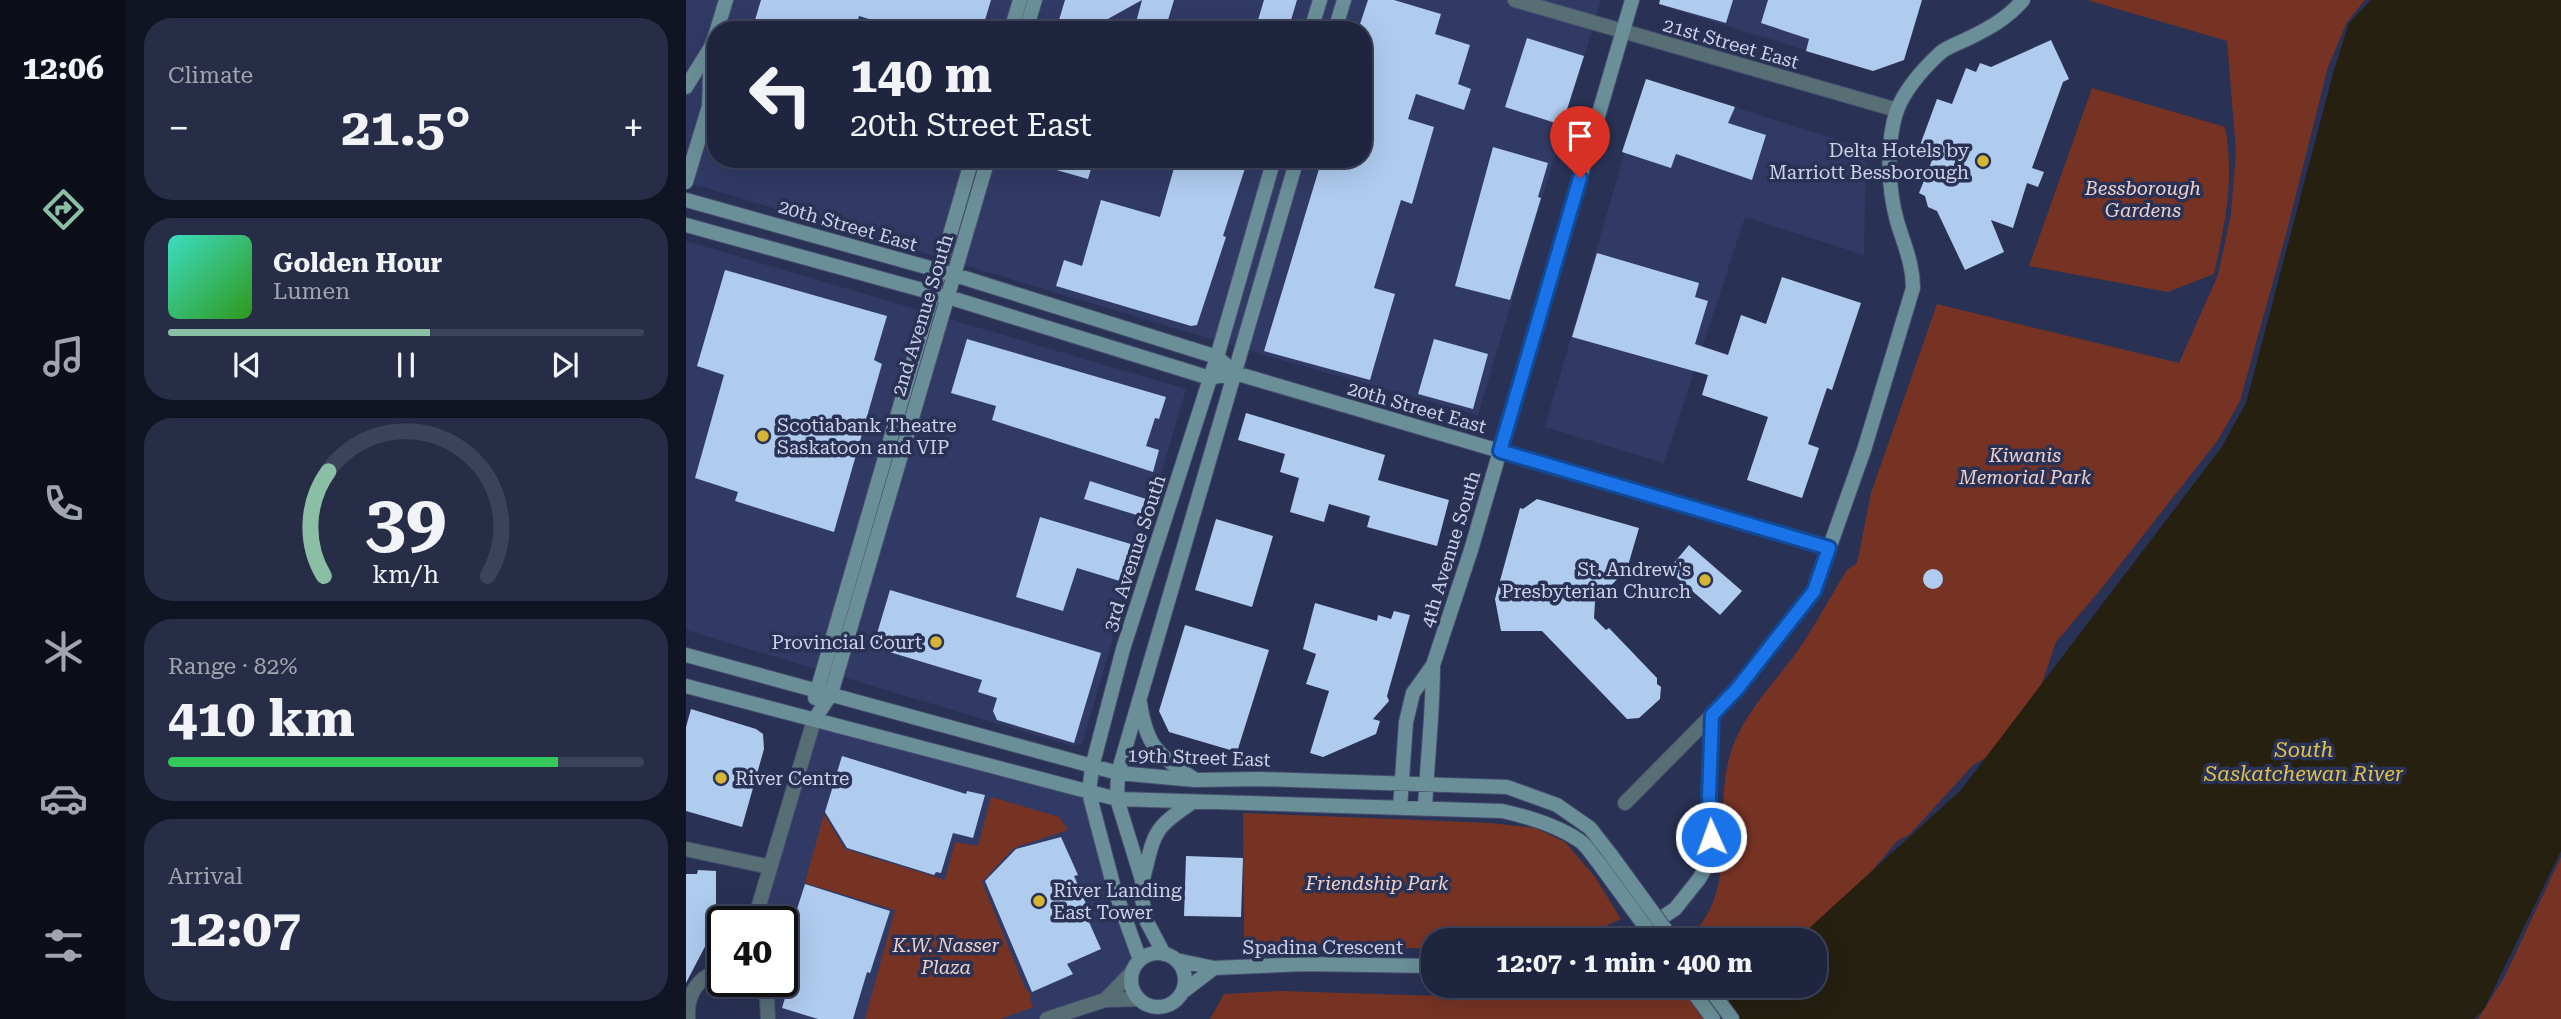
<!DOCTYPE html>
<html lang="en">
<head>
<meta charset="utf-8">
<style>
  body { margin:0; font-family:"Roboto Serif",serif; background:#272d46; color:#f1f3f6; height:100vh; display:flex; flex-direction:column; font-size:26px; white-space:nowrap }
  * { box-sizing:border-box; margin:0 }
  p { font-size:23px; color:#a1a5b0 }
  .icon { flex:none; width:38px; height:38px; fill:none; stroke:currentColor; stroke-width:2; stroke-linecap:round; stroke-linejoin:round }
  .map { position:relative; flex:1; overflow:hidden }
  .sheet { display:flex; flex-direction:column; gap:18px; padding:18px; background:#111423; width:560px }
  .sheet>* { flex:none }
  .banner { position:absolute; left:21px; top:21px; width:665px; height:147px; border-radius:28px; box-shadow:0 7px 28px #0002,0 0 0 2px #3c4259; background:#1f253f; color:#f1f3f6; overflow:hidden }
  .speed { position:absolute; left:21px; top:906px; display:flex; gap:14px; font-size:35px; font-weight:700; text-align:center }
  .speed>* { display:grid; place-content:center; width:91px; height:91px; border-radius:50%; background:#1f253f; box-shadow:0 7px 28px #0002,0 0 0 2px #3c4259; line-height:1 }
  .speed .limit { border:4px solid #111; border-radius:10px; background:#fff; color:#111 }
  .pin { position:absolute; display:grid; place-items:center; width:60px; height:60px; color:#fff; margin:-72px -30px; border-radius:50% 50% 50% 0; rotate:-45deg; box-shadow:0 0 7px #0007 }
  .pin .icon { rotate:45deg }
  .me { position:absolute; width:77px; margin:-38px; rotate:358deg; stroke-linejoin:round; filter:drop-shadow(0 0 5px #0008) }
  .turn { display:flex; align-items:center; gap:24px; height:147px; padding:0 28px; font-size:32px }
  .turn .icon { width:91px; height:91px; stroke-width:2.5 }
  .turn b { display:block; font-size:49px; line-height:60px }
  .big { font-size:52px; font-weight:700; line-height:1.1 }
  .sheet .tile { flex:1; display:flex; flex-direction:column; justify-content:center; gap:10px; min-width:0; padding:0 24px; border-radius:28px; background:#272d46 }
  .sheet .dial { align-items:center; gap:0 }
  .dial svg { height:182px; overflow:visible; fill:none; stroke:#3c4259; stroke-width:7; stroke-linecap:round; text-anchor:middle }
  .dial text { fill:#f1f3f6; stroke:none }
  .song { display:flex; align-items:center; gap:21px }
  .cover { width:84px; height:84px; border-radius:10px; background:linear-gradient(135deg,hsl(170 70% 55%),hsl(110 70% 35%)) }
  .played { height:7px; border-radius:4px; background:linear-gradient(90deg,#8abfa5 55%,#3c4259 55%) }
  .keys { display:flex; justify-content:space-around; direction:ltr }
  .heat { display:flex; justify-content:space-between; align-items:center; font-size:38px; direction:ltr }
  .charge { height:10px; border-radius:5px; background:linear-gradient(90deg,#34c759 82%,#3c4259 0) }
  .trip { position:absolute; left:735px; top:928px; width:406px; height:70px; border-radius:28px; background:#1f253f; box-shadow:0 7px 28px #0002,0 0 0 2px #3c4259; font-weight:700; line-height:70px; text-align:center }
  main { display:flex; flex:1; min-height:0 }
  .tabs { display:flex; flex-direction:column; width:126px; justify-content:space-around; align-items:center; background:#0c0f19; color:#a1a5b0 }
  .tabs .icon { width:49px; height:49px }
  .tabs .current { color:#8abfa5 }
  .tabs b { font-size:32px; color:#f1f3f6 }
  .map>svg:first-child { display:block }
  .built { fill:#313a64; fill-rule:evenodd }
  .green { fill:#763324 }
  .water { fill:#252010 }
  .building { fill:#afcbee }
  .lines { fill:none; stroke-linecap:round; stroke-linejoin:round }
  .street-casing { stroke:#464e6f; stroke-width:16 }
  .secondary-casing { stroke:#464e6f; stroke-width:16 }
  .street { stroke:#576e74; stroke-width:14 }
  .secondary { stroke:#6a8f98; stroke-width:14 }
  .secondary-bridge-casing { stroke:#464e6f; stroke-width:16; stroke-linecap:butt }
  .secondary-bridge { stroke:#6a8f98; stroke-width:14 }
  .route-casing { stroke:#114b97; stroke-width:18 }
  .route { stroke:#1a73e8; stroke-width:12 }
  .poi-dot { fill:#d6b534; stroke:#293154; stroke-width:2.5 }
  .labels { text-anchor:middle; stroke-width:7; stroke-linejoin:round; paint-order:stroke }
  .street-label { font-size:19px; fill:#ccd3e9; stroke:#293154 }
  .poi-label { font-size:19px; fill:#ccd3e9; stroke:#293154; text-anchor:end }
  .park-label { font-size:19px; font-style:italic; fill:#efd1ca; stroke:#293154 }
  .water-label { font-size:21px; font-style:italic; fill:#e1c14a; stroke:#293154 }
</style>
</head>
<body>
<main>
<nav class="tabs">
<b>12:06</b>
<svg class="icon current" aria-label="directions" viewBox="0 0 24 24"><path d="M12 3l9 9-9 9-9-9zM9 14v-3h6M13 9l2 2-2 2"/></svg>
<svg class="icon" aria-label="music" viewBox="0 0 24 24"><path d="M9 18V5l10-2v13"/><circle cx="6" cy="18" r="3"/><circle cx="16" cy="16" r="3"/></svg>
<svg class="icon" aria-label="phone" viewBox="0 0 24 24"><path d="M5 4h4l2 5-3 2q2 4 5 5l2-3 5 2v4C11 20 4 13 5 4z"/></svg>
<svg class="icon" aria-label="climate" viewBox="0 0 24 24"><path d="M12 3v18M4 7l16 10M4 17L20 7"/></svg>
<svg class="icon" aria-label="car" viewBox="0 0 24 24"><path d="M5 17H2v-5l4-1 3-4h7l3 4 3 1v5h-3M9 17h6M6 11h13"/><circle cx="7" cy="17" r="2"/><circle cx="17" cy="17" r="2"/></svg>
<svg class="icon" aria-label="filters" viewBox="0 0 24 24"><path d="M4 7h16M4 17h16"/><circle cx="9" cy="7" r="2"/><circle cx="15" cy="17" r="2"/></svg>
</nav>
<section class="sheet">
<div class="tile"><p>Climate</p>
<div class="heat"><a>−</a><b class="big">21.5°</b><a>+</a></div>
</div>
<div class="tile">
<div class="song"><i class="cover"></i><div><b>Golden Hour</b><p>Lumen</p></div></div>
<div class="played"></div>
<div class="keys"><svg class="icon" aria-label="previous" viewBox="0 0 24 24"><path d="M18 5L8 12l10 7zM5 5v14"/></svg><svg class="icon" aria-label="pause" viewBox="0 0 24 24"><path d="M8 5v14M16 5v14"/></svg><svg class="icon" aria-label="next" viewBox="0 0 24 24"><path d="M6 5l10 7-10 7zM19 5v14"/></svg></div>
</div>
<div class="tile dial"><svg viewBox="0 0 100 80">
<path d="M14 69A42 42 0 1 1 86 69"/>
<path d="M14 69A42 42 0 0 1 16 23" stroke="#8abfa5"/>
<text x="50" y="56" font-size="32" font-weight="700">39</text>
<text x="50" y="72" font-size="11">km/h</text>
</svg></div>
<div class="tile"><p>Range · 82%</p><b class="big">410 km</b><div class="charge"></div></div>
<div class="tile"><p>Arrival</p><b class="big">12:07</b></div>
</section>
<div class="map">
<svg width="1875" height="1019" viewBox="0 0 1875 1019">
  <rect width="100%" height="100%" fill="#293154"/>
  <path class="built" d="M0 0H915L792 415 585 357 0 182ZM30 30H677V159H30Z
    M982 0H1236L1218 60 1187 71 980 7Z
    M960 79 1180 149 1178 255 1059 217 978 463 859 427Z
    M0 241 500 389 396 744 386 746 0 630Z
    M128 720 403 793 454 960 447 970 446 989 361 1019H85L71 982H96V922H68Z"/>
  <path class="green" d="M1401 0H1679L1661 22 1642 67 1599 238 1554 401 1532 440 1415 589 1370 642 1353 692 1301 757 1287 765 1224 834 1211 841 1156 906 1116 940H1000C1055 894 1027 819 1043 759 1055 713 1091 682 1117 643 1132 620 1146 594 1161 570L1170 564 1172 559 1185 493 1251 304 1493 363 1532 275 1545 214 1550 151 1541 41Z
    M1406 88 1539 127C1549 178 1539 224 1528 274L1482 292 1343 266Z
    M305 797 373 817 382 830 328 848 296 882 339 988 345 995 344 999 347 1007 314 1019H179L209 910 119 883 138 814 159 849 259 880 269 842 292 846Z
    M557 813 804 823 849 828 879 842 909 877 935 919 889 940H747V949L558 942Z
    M1875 857V1019H1792L1818 978Z
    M925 985H1059L1058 990 1024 1019H524L538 994 595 991 879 1000Z"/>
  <path class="water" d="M1685 0H1875V851L1798 1009 1788 1019H1023L1060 985H1129V940H1110L1275 790 1535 448 1560 403 1648 70 1663 23Z"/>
  <path class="building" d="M75 0H305L296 30H202L203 25 173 16 169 30H66Z
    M379 0H488L479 30H448L456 0 402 30H370Z
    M578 0H611L602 30H569Z
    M682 0H708L755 14 749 34 784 45 772 84 785 89 778 110 730 94 722 119 748 127 726 204 715 200 688 288 709 294 684 380 578 351 636 159H677V30H672Z
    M974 0H1047L1040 23 973 4Z
    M1082 0H1236L1218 60 1187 71 1120 51 1123 39 1075 23Z
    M841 38 898 56 876 125 819 107Z
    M1365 40 1383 79 1377 82 1346 168 1358 172 1352 187 1341 183 1327 228 1305 220 1318 252 1279 270 1251 211 1242 207 1239 196 1233 193 1249 153 1233 148 1251 99 1266 104 1280 68 1290 72 1294 63 1305 67Z
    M960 79 1049 107 1042 123 1080 135 1066 180 990 154 985 168 936 152Z
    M807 147 862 163 852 197 855 198 824 300 769 286Z
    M347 159H408L402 179 346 163Z
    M499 159H562L537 236 540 237 511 325 505 326 370 286 378 260 396 266 415 200 474 217 488 168 496 170Z
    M911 253 1013 283 1009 297 1022 301 1009 344 1042 355 1055 315 1080 324 1096 277 1175 303 1146 390 1141 388 1122 444 1133 448 1116 498 1061 480 1082 417 1016 395 1022 375 886 337Z
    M39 270 201 316 188 360 196 364 148 532 49 501 52 492 9 478 38 375 11 366Z
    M281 339 480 397 473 419 469 418 460 446 473 450 467 472 306 420 310 406 265 393Z
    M748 339 802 354 787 409 732 394Z
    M560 413 699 455 692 480 763 500 751 546 681 527 684 516 643 504 638 522 604 512 613 478 594 472 599 454 552 440Z
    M404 481 460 499 454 516 398 499Z
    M851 499 953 528 941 569 909 602 908 618 920 630 923 628 971 678V684L975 687 974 699 953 718 941 719 856 631H815L809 599 834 508 837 509Z
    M354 517 448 545 437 582 391 568 377 611 330 597Z
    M530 519 587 536 566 607 509 590Z
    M1003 545 1056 591 1034 615 982 570Z
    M1237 579a10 10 0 1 1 20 0a10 10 0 1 1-20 0Z
    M204 590 415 653 388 743 311 720 307 711 311 698 292 692 296 680 187 647Z
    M629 603 691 621 692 615 705 619 708 611 724 615 701 696 703 701 687 719 694 721 690 734 637 757 624 753 643 691 620 684 630 654 617 649Z
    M499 625 583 650 551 752 483 732 473 711Z
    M5 709 70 729 77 734 78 749 56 827 0 811V727Z
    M156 756 280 794 281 791 299 795 287 838 267 833 255 873 250 872 248 875 161 848 139 812Z
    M375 837 392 875 388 876 407 920 403 922 415 949 381 964 387 974 346 992 299 881 330 849Z
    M500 856 557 858 555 917 498 916Z
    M12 870 30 871V904L25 935 0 983V874H11Z
    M119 884 204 911 184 973 181 972 167 1019H132L96 1008 109 965 96 960V956Z"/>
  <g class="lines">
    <g class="street-casing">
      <path id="street" d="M829 0 1211 110
        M939 803 1026 715
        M0 849 84 867
        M68 922 128 720
        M71 982 81 998 82 1019
        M419 1000 446 972
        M2 1019C0 994 13 975 37 970
        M361 1019 419 1000 453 999"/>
    </g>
    <g class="secondary-casing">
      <path id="secondary" d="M31 30 40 0
        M325 30 334 0
        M340 30 349 0
        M625 30 634 0
        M649 30 658 0
        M0 87 25 47 30 33
        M0 182 23 106 25 47
        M0 200 269 275 531 357 549 373 1143 548
        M0 225 262 297 524 378 549 373
        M0 655 432 773 509 780 574 779 821 787 871 805 904 828 925 855
        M0 686 431 799 816 811C843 817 871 825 894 841 901 846 906 855 912 862
        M129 698 286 159
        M454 703C461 747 471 754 508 779
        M128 720 145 694 302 159
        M714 808 720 722 727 693 747 665 785 550 946 0
        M739 809C741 761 747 713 747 665
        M457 879C469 832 466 829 507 802
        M942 940 989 909 1013 879 1020 867 1025 837 1023 796 1026 715 1051 689 1128 591 1178 450 1227 288C1227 263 1218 245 1211 221 1202 189 1200 142 1211 110 1219 90 1237 69 1253 54 1260 47 1271 44 1281 39 1302 29 1322 18 1337 0
        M445 980a27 27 0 1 1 54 0a27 27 0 1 1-54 0Z
        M478 954 461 922 456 899V880L431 799 432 773 611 159
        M454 960 428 888 403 793 406 767 437 649 531 357 588 159
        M490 960 528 968 619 964 747 966
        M1002 985 1027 1019
        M1021 985 1046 1019
        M498 991 528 968"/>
    </g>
    <use href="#street" class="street"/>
    <use href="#secondary" class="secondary"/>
    <g class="secondary-bridge-casing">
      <path id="secondary-bridge" d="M925 855 987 940
        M912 862 969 940"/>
    </g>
    <use href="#secondary-bridge" class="secondary-bridge"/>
  </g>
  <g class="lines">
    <g class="route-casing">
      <path id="route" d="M894 178 814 451 1143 548 1128 591 1051 689 1026 715 1023 796 1025 837"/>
    </g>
    <use href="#route" class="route"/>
  </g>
  <g class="poi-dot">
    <circle cx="1297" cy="161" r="7"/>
    <circle cx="77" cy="436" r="7"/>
    <circle cx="1019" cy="580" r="7"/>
    <circle cx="250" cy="642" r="7"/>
    <circle cx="35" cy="778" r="7"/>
    <circle cx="353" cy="901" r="7"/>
  </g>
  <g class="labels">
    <g class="street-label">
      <text transform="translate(1045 43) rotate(16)" y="7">21st Street East</text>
      <text transform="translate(162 225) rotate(16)" y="7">20th Street East</text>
      <text transform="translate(236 315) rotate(-73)" y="7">2nd Avenue South</text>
      <text transform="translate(731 407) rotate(16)" y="7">20th Street East</text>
      <text transform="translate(764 549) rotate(-73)" y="7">4th Avenue South</text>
      <text transform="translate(448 553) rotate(-72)" y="7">3rd Avenue South</text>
      <text transform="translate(513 757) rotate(2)" y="7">19th Street East</text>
      <text x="637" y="954">Spadina Crescent</text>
    </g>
    <g class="poi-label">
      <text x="1283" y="157">Delta Hotels by<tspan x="1283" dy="22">Marriott Bessborough</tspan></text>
      <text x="91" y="432" text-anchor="start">Scotiabank Theatre<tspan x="91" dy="22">Saskatoon and VIP</tspan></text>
      <text x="1005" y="576">St. Andrew's<tspan x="1005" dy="22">Presbyterian Church</tspan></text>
      <text x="236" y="649">Provincial Court</text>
      <text x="49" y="785" text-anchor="start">River Centre</text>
      <text x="367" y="897" text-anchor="start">River Landing<tspan x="367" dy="22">East Tower</tspan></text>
    </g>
    <g class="park-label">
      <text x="1457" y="195">Bessborough<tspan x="1457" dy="22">Gardens</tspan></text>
      <text x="1339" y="462">Kiwanis<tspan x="1339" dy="22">Memorial Park</tspan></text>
      <text x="691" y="890">Friendship Park</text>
      <text x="260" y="952">K.W. Nasser<tspan x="260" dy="22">Plaza</tspan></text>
    </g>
    <g class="water-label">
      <text x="1618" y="757">South<tspan x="1618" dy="24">Saskatchewan River</tspan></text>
    </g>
  </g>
</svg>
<div class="speed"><div class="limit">40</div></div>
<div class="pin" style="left:894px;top:178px;background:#d93025"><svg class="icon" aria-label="arrive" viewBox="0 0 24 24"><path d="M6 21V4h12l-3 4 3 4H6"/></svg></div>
<svg class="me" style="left:1025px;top:837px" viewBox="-20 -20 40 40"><circle r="17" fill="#1a73e8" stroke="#fff" stroke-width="3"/><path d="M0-11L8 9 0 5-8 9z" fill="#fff"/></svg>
<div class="trip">12:07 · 1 min · 400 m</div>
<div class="banner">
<div class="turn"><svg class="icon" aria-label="left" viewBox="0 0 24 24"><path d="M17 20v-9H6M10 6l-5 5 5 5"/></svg><div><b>140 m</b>20th Street East</div></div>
</div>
</div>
</main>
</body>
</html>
